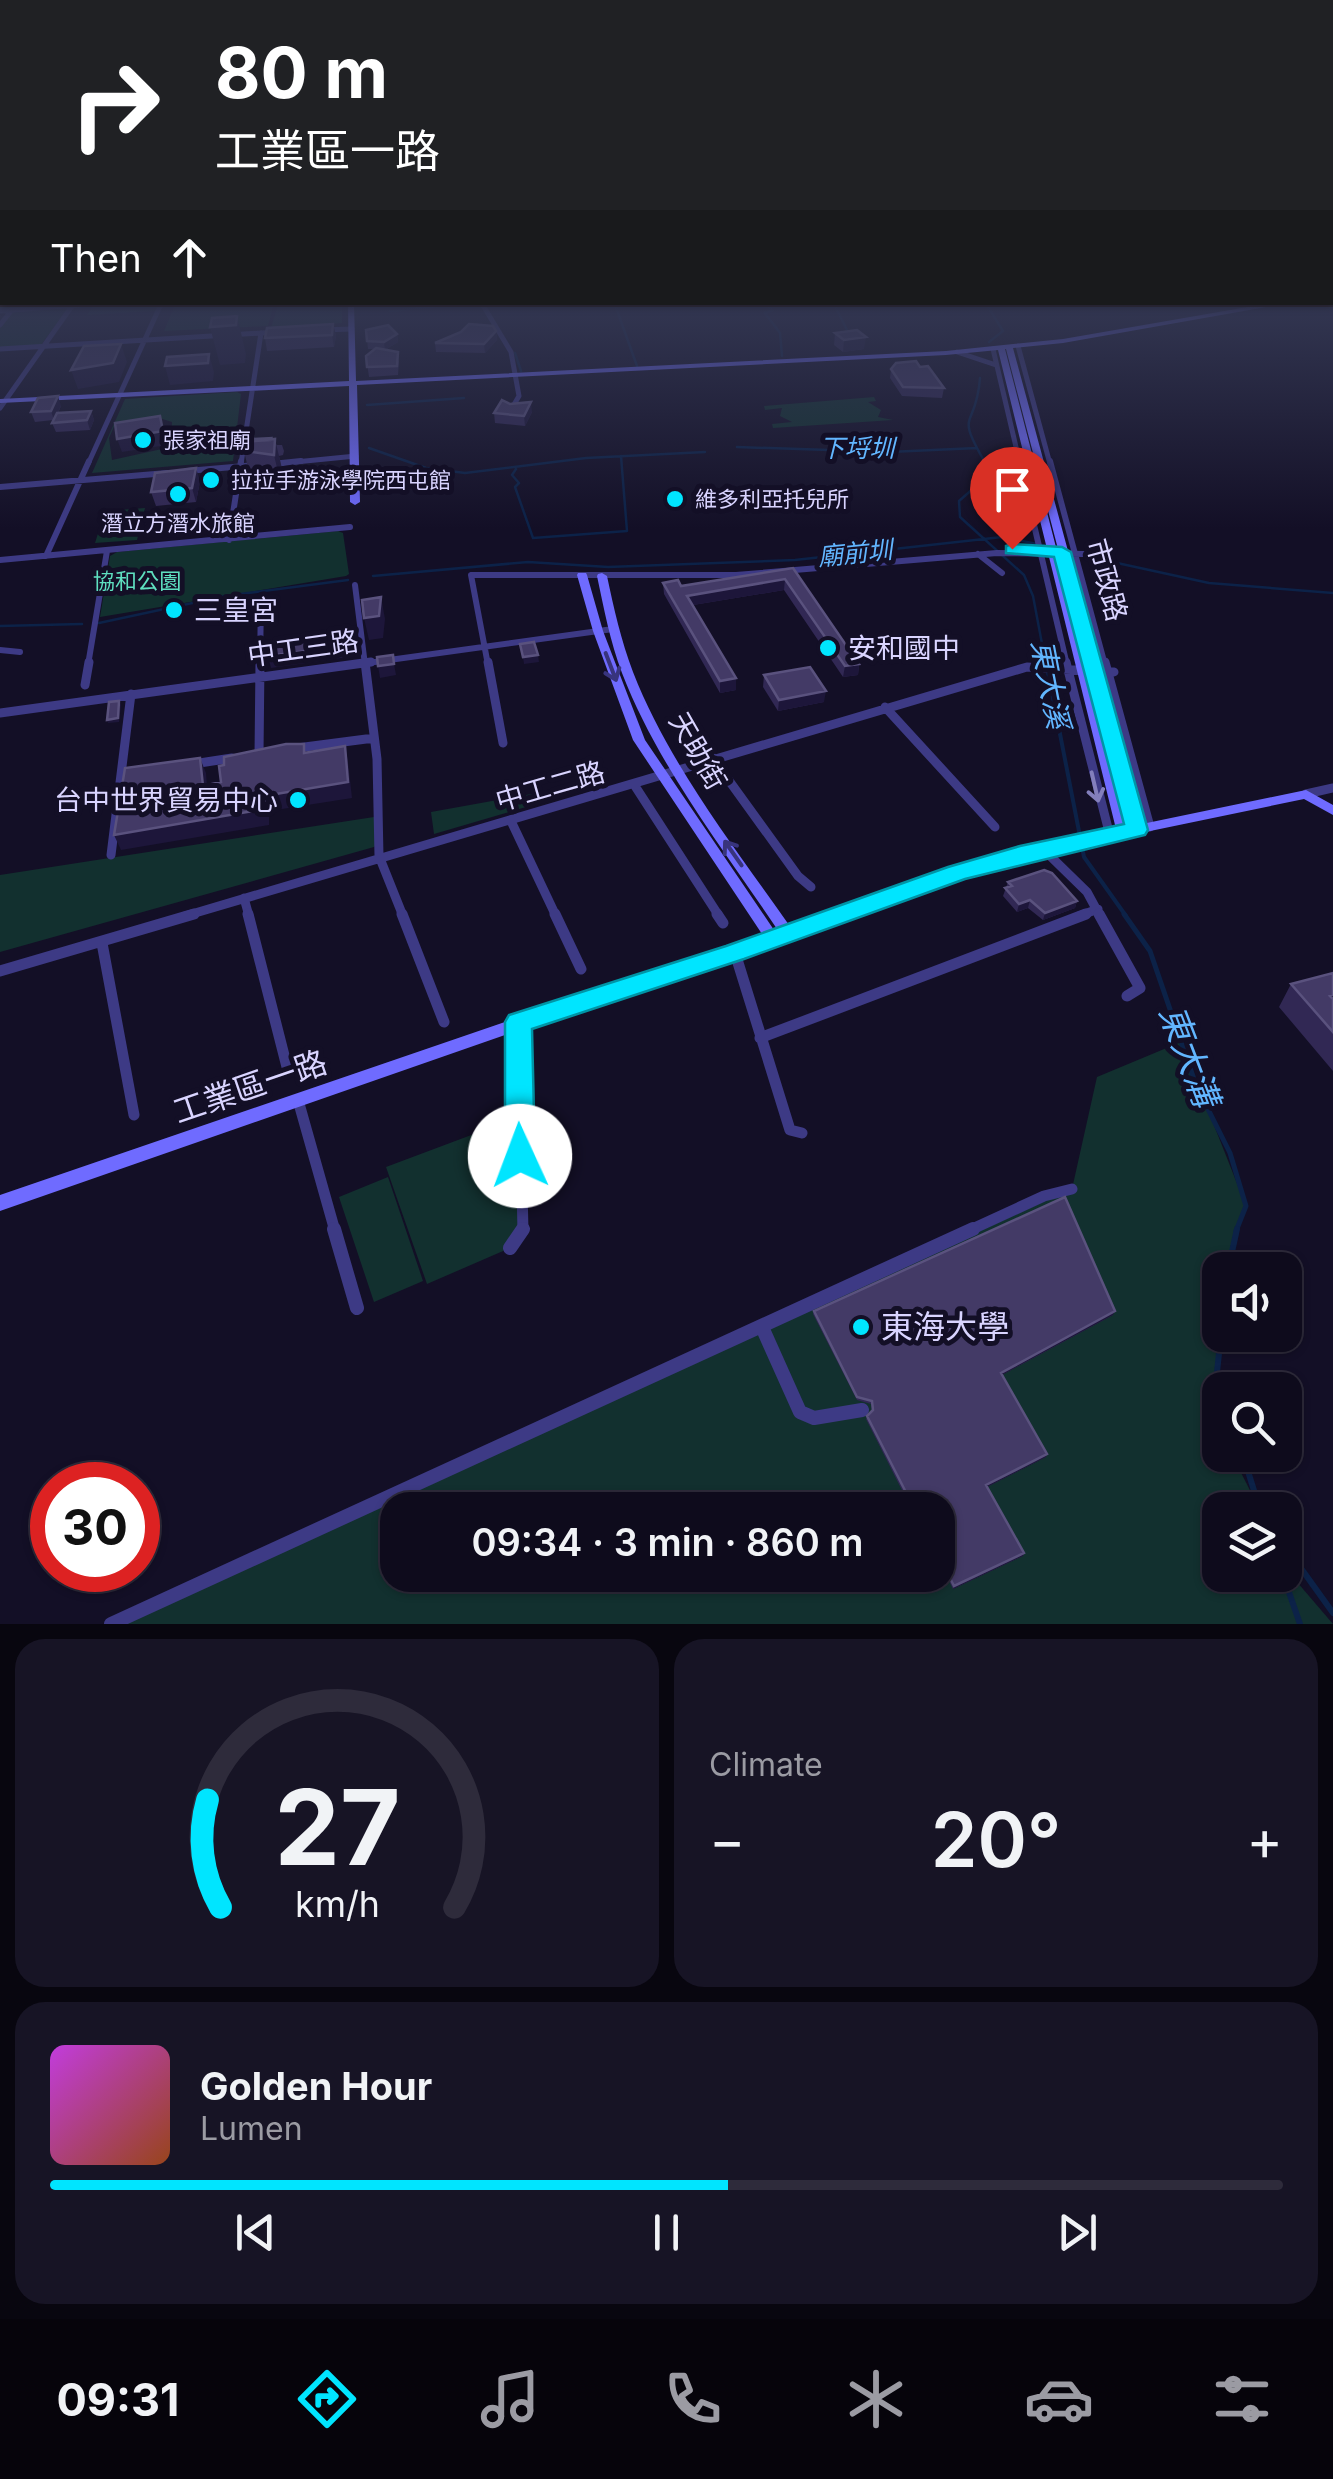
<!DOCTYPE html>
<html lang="en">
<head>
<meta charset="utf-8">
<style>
  body { margin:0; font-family:Inter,"Noto Sans TC",sans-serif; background:#171425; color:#f1f3f6; height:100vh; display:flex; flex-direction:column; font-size:38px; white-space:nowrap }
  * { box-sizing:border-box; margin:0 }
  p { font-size:32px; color:#9b9ba3 }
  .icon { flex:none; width:55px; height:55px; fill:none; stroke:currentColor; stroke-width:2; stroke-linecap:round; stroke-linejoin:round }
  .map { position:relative; height:1624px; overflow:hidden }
  .drawer { display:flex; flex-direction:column; gap:15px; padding:15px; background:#08060f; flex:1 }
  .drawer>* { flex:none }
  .guide { position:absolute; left:0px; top:0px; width:1335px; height:305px; box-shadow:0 2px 8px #0004,0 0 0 2px #2e2b3b; background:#202124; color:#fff; overflow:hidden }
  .fabs { position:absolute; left:1202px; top:1252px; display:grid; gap:20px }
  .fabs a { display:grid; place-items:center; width:100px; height:100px; border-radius:20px; background:#0e0b1c; box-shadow:0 2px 8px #0004,0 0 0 2px #2e2b3b; font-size:50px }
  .speed { position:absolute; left:30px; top:1462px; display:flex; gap:20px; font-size:50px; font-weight:700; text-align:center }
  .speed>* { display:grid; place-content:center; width:130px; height:130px; border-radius:50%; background:#0e0b1c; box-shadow:0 2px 8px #0004,0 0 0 2px #2e2b3b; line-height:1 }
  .speed .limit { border:15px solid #d22; background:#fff; color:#111 }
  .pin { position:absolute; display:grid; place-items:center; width:85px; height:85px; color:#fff; margin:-102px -42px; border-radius:50% 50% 50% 0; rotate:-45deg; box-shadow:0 0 10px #0007 }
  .pin .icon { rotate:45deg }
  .me { position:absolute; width:110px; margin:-55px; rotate:358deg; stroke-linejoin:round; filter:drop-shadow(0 0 8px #0008) }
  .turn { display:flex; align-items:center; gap:35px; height:210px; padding:0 50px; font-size:45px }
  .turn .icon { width:130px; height:130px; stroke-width:2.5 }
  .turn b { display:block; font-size:70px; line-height:85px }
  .then { display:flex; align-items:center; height:95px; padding:0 50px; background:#0003; gap:20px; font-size:38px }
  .big { font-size:75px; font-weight:600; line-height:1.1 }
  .drawer .widget { flex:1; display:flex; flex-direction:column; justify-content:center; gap:15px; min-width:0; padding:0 35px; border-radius:30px; background:#171425 }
  .drawer .dial { align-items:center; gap:0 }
  .dial svg { height:260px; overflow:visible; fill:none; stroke:#2e2b3b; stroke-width:7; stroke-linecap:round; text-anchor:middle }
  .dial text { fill:#f1f3f6; stroke:none }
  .song { display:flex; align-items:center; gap:30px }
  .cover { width:120px; height:120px; border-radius:15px; background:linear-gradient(135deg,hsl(290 70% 55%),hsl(20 70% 35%)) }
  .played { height:10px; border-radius:5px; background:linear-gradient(90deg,#00e5ff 55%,#2e2b3b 55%) }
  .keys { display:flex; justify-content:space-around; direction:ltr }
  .heat { display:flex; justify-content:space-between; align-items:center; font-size:55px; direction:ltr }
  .drawer .tiles { flex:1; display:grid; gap:15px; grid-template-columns:1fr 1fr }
  .widget:last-child { grid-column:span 2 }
  .trip { position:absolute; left:380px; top:1492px; width:575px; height:100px; border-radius:30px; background:#0e0b1c; box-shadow:0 2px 8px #0004,0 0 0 2px #2e2b3b; font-weight:600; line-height:100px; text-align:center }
  .menu { display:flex; height:160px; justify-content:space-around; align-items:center; background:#06040b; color:#9b9ba3 }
  .menu .icon { width:70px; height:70px }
  .menu .on { color:#00e5ff }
  .menu b { font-size:45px; color:#f1f3f6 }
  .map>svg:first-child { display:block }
  .green { fill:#12302f; fill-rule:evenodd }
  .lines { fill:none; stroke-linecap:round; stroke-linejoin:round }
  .stream-far3 { stroke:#0c2248; stroke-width:2.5 }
  .stream-far2 { stroke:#0c2248; stroke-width:4 }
  .stream-far1 { stroke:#0c2248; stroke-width:5 }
  .stream { stroke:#0c2248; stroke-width:6 }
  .street-far4 { stroke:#3d3a85; stroke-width:5 }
  .street-far3 { stroke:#3d3a85; stroke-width:6 }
  .street-far2 { stroke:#3d3a85; stroke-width:9 }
  .street-far1 { stroke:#3d3a85; stroke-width:11 }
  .street { stroke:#3d3a85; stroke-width:14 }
  .secondary { fill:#6f6bff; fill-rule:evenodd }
  .wall { fill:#312854 }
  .shaded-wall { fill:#1d163a }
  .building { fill:#433a66; stroke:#5a527e; stroke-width:2.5 }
  .oneway { stroke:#38347d }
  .oneway2 { stroke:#837fbc }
  .route { fill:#00e5ff; stroke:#0095a6; stroke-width:2.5 }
  .poi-dot { fill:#00e5ff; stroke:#130f26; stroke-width:4 }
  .labels { text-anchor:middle; stroke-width:10; stroke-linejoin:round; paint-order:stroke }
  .far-poi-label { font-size:22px; fill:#d9d4ff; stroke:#130f26; text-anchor:start }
  .far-park-label { font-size:22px; fill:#5fe0c0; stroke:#130f26 }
  .far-water-label { font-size:25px; font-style:italic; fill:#62b6ff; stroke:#130f26 }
  .street-label { font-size:28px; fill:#d9d4ff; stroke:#130f26 }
  .poi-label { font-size:28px; fill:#d9d4ff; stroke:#130f26; text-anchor:start }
  .water-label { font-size:30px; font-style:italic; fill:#62b6ff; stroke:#130f26 }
  .near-street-label { font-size:32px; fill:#d9d4ff; stroke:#130f26 }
  .near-poi-label { font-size:32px; fill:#d9d4ff; stroke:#130f26; text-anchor:start }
  .near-water-label { font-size:35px; font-style:italic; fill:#62b6ff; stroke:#130f26 }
</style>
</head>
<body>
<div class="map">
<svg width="1333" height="1624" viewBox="0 0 1333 1624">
  <rect width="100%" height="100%" fill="#130f26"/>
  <path class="green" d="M0 302 160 303 155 311 87 315 94 305 69 306 41 345 0 348V328L13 311H0Z
    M274 303 268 326 164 331 175 305Z
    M342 303V323L271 328 278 304Z
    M237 392 241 394 233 461 92 473 125 399ZM156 417 172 422 171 447 112 460 109 438 116 422Z
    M874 397 876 401 868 402 881 410 878 417 893 420 773 428 772 424 792 422 780 416 782 408 765 410 764 406Z
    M145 508 137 540 95 543 105 511Z
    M338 531 343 533 349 574 346 576 100 617 110 556 117 552Z
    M581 785 584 790 434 834 431 812Z
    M374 817 380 841 374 847 0 952V875Z
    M1181 1042 1246 1206 1231 1245 1228 1270H1220L1221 1335 1216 1385 1220 1455H1232L1260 1510H1220V1575H1285V1568L1333 1624H111L1072 1189 1097 1077ZM398 1510H938V1575H398Z
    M519 1117 523 1233 510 1248 427 1284 386 1167Z
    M388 1177 423 1281 374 1302 339 1197Z"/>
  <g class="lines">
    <path class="stream-far3" d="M614 302 637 366
      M763 302 773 310 765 313 780 333 782 356
      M833 302 849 334
      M985 302 1003 331 989 342
      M390 311 471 303
      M515 353 521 371
      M980 378C976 432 953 408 987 466L983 480 959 501 960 517 1024 575 1033 596 1046 665
      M367 405 464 398
      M737 447 889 452 977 448
      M369 448 426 468 465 473 586 458 705 452
      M516 469 512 475 519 483 515 487 533 538 627 531 621 456
      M1085 556 1209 583 1333 593
      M373 576 528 562 608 567 795 560 1002 537 1062 549
      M99 623 225 596 348 580
      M0 626 82 624"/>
    <path class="stream-far2" d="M1046 662 1084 857 1126 916"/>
    <path class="stream-far1" d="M1124 914 1150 951 1196 1085 1230 1153 1246 1206 1236 1231"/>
    <path class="stream" d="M1228 1270 1237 1229
      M1221 1335 1217 1372 1223 1390
      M1243 1455 1260 1510
      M1285 1546 1333 1613
      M1283 1575 1300 1624"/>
    <path class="street-far4" d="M481 302 511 352 519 396 512 408
      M0 311 116 302
      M0 325 11 311
      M322 330 352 329
      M1018 346 1050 464
      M0 349 277 332
      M993 349 1020 464
      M957 352 996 365
      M0 408 72 306
      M88 464 162 302
      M241 464 261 333
      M275 464 356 456"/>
    <path class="street-far3" d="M1019 461 1067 665
      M1050 461 1105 665
      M272 464 301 461
      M187 471 256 465
      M0 487 167 473
      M229 540 241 461
      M978 554 1002 573
      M46 556 89 461
      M0 560 350 527
      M355 585 365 665
      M0 650 20 652
      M88 665 107 551
      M260 665 261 598
      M353 665 613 629
      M488 665 471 575H736L997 553 1084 554"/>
    <path class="street-far2" d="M365 662 377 759 379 856 403 916
      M488 662 503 743
      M1066 662 1110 836
      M1105 662 1150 827
      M85 685 89 662
      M885 707 995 827
      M0 713 371 662
      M297 748 374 738
      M259 754 260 662
      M712 757 798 876 811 887
      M193 764 232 758
      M635 786 719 916
      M1306 794 1333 788
      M511 821 556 916
      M1044 850 1087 892 1100 916
      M111 855 131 694
      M244 898 249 916
      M185 916 1027 667 1114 672
      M1079 916 1098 909"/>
    <path class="street-far1" d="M248 914 287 1067
      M402 914 444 1022
      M555 914 581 969
      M717 914 723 923
      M1099 914 1140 988 1127 996
      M102 943 134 1115
      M735 953 790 1130 802 1133
      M0 971 194 914
      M518 1023 523 1231
      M760 1038 1086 914
      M298 1100 335 1231
      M968 1231 1044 1196 1072 1189"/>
    <path class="street" d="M334 1229 357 1308
      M510 1248 523 1229
      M762 1327 800 1412 814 1418 862 1410
      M111 1624 973 1229"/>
    <path class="secondary" d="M348 302H354L356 381 946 351 1063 339 1277 302H1295L1063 343 1013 348 1142 824 1306 790 1333 805V815L1304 799 1020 858 961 876 795 934 793 938H784L773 944 769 943 0 1211V1195L762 934 633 740 593 631 577 575 578 573H586L587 575 603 631 645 740 774 930 777 929C722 847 658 766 622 673 610 641 604 609 597 576L598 574 602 573 607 576C614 609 621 640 633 672 669 764 733 845 789 925L951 870 1014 851 1116 829 998 350 946 355 357 385 360 502 355 505 350 502 349 386 0 403V399L349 381ZM1005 349H1006L1130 826 1128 827Z"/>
  </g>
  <path class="wall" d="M333 324 336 336 334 347 267 351 265 338Z
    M366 330 397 334 398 342 385 350 399 361 398 375 369 377 366 356 375 349H368Z
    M496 331 497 340 485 353 436 352 435 343Z
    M835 333 864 349 843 352 834 345Z
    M920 367 944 388 942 398 902 396 890 378 891 369Z
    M510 404 532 412 525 426 495 423 494 413Z
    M61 406 58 413 91 411 94 420 90 430 56 432 52 423 53 420 35 422 31 412Z
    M271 440 277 445H282L284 451 283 455 279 456 282 469 281 485 251 481 244 451Z
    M200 481 196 502 156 506 151 492Z
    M793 568 859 664 858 675 843 677 784 590 693 605 736 678V690L720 693 664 594 663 583 681 586Z
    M764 675 824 702 778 711 763 687Z
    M1008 882 1077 901 1075 908 1043 920 1028 908 1017 912 1003 896Z
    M1291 984 1333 1032V1071L1279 1007Z
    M814 1311 1113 1315 1002 1375 1047 1454 1046 1457 987 1487 1024 1553 1023 1556 953 1589 938 1559V1510H912L866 1419 872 1411 871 1404 857 1400 813 1314Z"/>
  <path class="shaded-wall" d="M237 316 246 354 245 363 220 365 210 327Z
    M333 324 336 336 334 347 332 335Z
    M496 331 497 340 485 353 484 344Z
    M397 334 398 342 385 350 384 342Z
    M866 337 864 349 843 352 844 340Z
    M121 344 127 362 119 382 78 389 71 370Z
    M209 354 214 372 213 381 170 385 165 366Z
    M58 396 61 406 54 420 51 411Z
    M531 402 532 412 525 426 524 416Z
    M91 411 94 420 90 430 87 420Z
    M160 416 167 445 122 452 117 439Z
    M275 439 282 469 281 485 274 455Z
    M196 468 200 481 196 502 192 488Z
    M785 579 784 590 687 606V596Z
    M381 597 385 619 383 638 369 640 364 618Z
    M351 634 355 656 271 668 268 656Z
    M538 655 539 662 524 664 523 657Z
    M394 664 396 675 380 678 378 666Z
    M859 664 858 675 843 677 845 666Z
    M736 678V690L720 693V681Z
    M826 691 824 702 778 711 779 700Z
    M119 701 121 705 119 722 108 723 107 720Z
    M345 746 348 762 352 798 269 811V825L121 850 114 835 264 796Z
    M200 758 206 773 208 802 203 786Z
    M1030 900 1028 908 1017 912 1019 904Z
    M1077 901 1075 908 1043 920 1045 913Z
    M1115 1311 1113 1315 1000 1376 1001 1373Z
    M1047 1454 1046 1457 985 1488 986 1485Z
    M1024 1553 1023 1556 953 1589 954 1586Z"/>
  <path class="building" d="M237 316 236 325 210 327 212 318Z
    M333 324 332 335 265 338 267 328Z
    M469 324 493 326 496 331 484 344 435 343 461 332Z
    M388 325 397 334 384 342 367 341 366 330Z
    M857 330 866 337 844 340 835 333Z
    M121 344 113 363 71 370 84 346Z
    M376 348 398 352 397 366 367 367 366 356Z
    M209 354 208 363 165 366 167 357Z
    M916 361 920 367 928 366 944 388 903 387 891 369 896 363Z
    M58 396 51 411 31 412 38 398Z
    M502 400 510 404 531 402 524 416 494 413Z
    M91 411 87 420 52 423 57 413Z
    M160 416 163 431 117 439 115 423Z
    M271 438 270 440 253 441V439Z
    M275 439 274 455 244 451 245 442Z
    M196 468 192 488 151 492 155 473Z
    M793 568 859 664 845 666 785 579 687 596 736 678 720 681 663 583 678 580 681 586Z
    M381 597 379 616 364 618 362 600Z
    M351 634 352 645 268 656V644Z
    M534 642 538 655 523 657 520 644Z
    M393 655 394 664 378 666 377 657Z
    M810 667 826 691 779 700 764 675Z
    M119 701 118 718 107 720 109 702Z
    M286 744H304V753L345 746 348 782 264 796 265 809 114 835 125 768 200 758 203 786 221 782 219 766 224 765V757Z
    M1044 870 1052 873 1077 901 1045 913 1030 900 1019 904 1005 888 1012 886 1008 882Z
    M1333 973V995L1330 996 1333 999V1032L1291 984Z
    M1065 1197 1115 1311 1001 1373 1047 1454 986 1485 1024 1553 954 1586 938 1554V1510H915L867 1416 873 1410 872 1401 857 1397 814 1311Z"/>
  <defs><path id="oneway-shaft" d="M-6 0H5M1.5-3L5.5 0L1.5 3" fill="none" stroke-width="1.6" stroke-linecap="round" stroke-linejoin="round" transform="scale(2.5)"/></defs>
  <g class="oneway">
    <use href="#oneway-shaft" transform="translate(611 667) rotate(69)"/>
    <use href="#oneway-shaft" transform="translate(733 853) rotate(-125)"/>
  </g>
  <use class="oneway2" href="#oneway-shaft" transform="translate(1095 787) rotate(77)"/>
  <linearGradient id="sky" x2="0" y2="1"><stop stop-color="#0a0815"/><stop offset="0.57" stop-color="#333752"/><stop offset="1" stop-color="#333752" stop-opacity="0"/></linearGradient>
  <rect width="1333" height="529" fill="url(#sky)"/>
  <path class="route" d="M1012 544 1062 547 1071 552 1148 830 1145 835 965 879 744 959 532 1029 535 1156 531 1165 520 1169 510 1165 505 1156V1022L509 1015 726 946 948 867 1020 846 1124 824 1054 557 1006 553V546Z"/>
  <g class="poi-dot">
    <circle cx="143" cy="440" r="10"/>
    <circle cx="211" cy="480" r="10"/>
    <circle cx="178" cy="494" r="10"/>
    <circle cx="675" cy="499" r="10"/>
    <circle cx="174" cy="610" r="10"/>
    <circle cx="828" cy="648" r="10"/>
    <circle cx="298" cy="800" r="10"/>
    <circle cx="861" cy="1327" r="10"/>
  </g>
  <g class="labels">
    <g class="far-poi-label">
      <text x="163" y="448">張家祖廟</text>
      <text x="231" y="488">拉拉手游泳學院西屯館</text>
      <text x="695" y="507">維多利亞托兒所</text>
      <text x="178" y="531" text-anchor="middle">潛立方潛水旅館</text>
    </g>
    <g class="far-park-label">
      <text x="137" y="589">協和公園</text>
    </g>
    <g class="far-water-label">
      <text x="857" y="457">下埒圳</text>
      <text transform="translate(855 553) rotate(-6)" y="9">廟前圳</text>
    </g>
    <g class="street-label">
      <text transform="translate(1107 580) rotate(75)" y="10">市政路</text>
      <text transform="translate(303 648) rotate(-8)" y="10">中工三路</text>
      <text transform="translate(698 751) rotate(60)" y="10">天助街</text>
      <text transform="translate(550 786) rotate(-16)" y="10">中工二路</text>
    </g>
    <g class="poi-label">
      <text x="194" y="620">三皇宮</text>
      <text x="848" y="658">安和國中</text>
      <text x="278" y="810" text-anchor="end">台中世界貿易中心</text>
    </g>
    <g class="water-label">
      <text transform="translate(1050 684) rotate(79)" y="10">東大溪</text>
    </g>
    <g class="near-street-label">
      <text transform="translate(250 1087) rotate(-19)" y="11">工業區一路</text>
    </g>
    <g class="near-poi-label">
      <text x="881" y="1338">東海大學</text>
    </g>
    <g class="near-water-label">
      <text transform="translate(1189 1056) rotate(69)" y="12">東大溝</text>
    </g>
  </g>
</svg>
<div class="fabs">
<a><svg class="icon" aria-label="sound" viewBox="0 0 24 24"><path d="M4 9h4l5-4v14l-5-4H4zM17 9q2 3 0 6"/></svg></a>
<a><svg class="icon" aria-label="search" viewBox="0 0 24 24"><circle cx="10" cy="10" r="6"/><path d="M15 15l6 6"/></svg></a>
<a><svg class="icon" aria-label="layers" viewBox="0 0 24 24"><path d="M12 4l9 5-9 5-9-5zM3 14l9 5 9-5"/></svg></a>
</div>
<div class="speed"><div class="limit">30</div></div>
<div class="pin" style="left:1012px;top:549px;background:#d93025"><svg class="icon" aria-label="arrive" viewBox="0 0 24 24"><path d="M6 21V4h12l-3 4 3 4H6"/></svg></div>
<svg class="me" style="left:520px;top:1156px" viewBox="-20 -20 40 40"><circle r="19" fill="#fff"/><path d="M0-13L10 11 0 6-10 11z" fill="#00e5ff"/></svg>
<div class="trip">09:34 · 3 min · 860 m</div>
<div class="guide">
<div class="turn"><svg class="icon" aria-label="right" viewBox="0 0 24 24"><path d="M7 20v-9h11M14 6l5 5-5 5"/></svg><div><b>80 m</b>工業區一路</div></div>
<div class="then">Then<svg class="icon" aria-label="ahead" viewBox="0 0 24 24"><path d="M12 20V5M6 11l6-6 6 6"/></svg></div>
</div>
</div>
<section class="drawer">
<div class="tiles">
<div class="widget dial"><svg viewBox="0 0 100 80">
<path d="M14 69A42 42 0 1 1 86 69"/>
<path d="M14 69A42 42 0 0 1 10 36" stroke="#00e5ff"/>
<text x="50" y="56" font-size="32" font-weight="700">27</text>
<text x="50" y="72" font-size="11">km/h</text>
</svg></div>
<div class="widget"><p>Climate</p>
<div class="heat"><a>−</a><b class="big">20°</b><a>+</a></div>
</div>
<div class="widget">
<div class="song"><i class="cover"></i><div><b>Golden Hour</b><p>Lumen</p></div></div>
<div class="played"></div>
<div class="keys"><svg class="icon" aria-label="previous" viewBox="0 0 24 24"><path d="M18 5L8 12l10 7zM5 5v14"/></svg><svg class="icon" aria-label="pause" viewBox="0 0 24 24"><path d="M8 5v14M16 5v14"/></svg><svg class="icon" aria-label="next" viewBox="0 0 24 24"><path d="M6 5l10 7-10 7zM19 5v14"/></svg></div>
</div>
</div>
</section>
<nav class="menu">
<b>09:31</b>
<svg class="icon on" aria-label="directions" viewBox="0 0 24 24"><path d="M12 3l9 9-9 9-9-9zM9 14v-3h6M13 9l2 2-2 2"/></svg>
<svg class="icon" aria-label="music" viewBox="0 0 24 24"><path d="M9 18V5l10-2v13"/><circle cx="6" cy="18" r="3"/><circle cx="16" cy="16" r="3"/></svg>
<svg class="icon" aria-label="phone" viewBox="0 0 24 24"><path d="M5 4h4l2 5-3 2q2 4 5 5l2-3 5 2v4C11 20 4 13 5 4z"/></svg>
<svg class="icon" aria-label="climate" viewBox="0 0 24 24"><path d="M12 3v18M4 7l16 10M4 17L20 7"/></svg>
<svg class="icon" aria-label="car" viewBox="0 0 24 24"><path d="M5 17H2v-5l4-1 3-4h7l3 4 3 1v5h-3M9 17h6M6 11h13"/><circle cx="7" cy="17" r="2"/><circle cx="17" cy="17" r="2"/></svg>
<svg class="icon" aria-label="filters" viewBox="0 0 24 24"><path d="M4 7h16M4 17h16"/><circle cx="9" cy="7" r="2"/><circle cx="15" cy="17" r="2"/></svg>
</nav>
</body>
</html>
